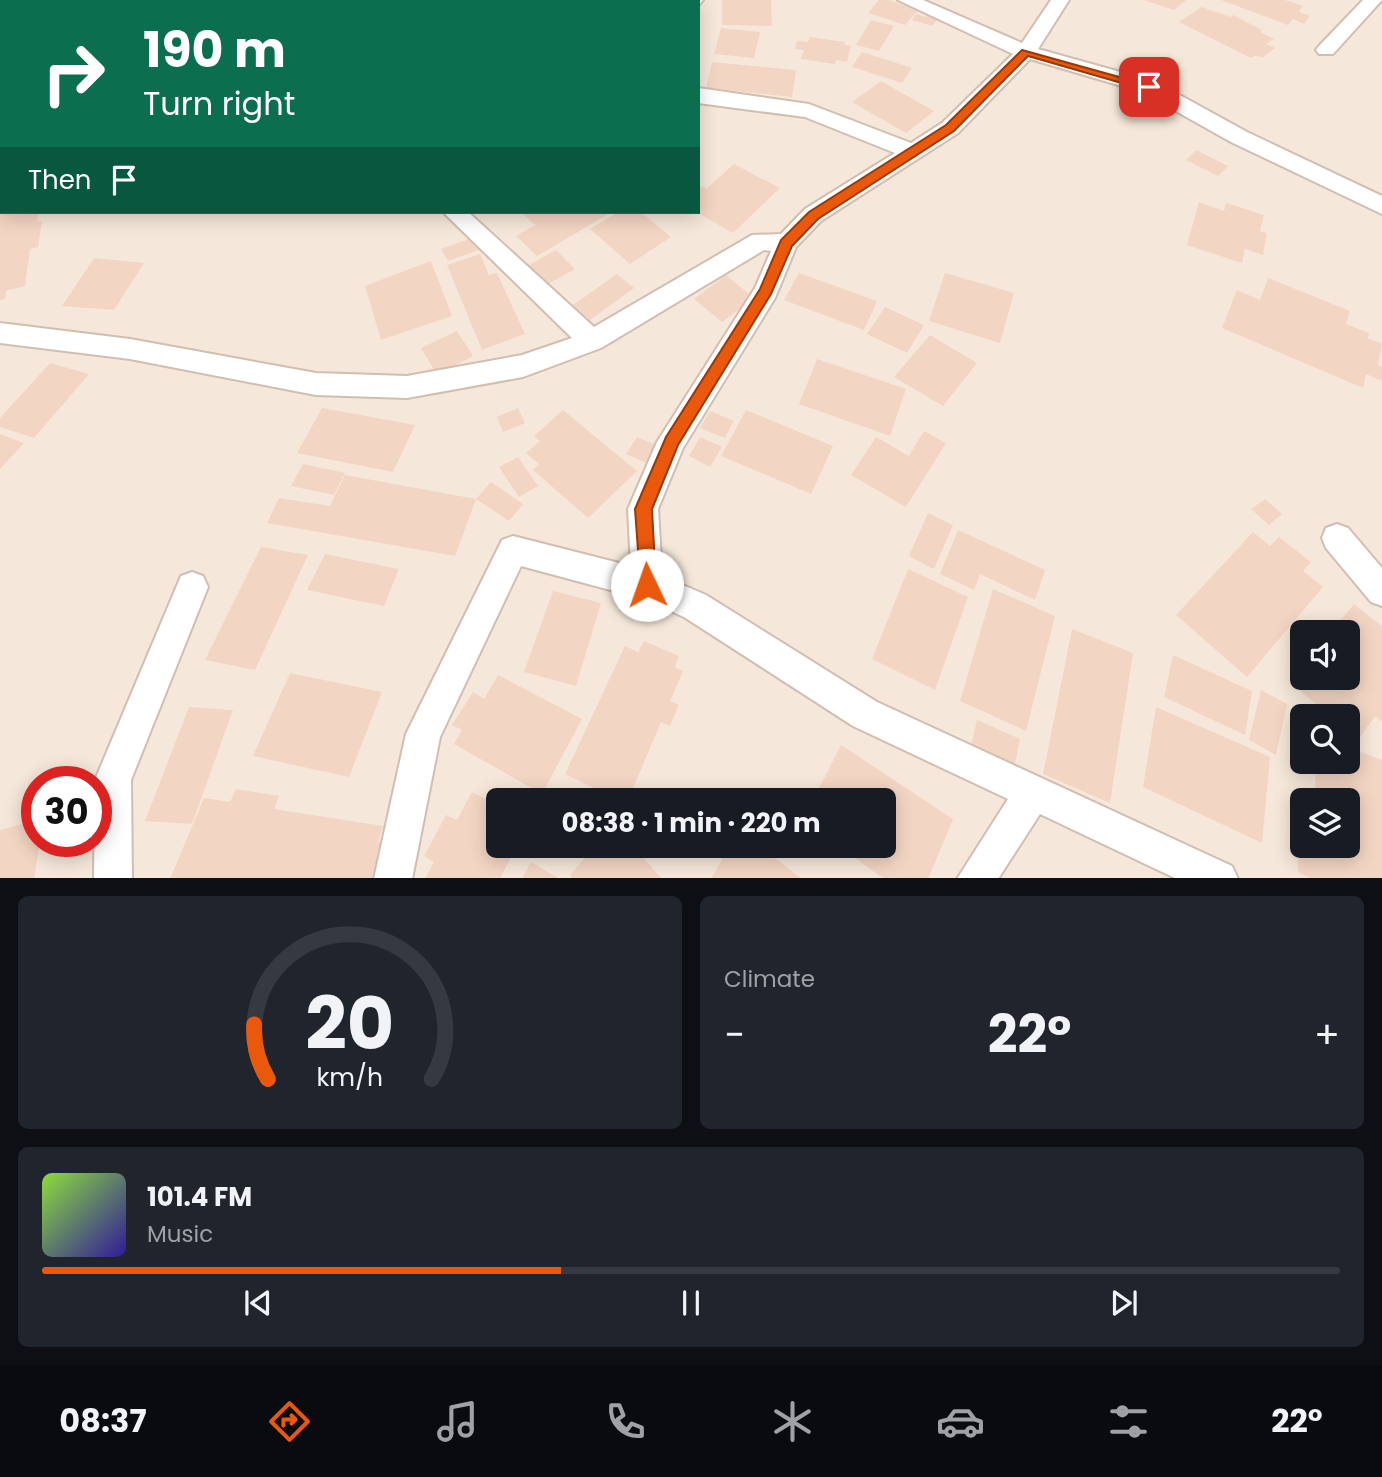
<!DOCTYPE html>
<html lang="en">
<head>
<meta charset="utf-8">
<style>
  body { margin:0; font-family:Poppins,sans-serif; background:#20242c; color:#f1f3f6; height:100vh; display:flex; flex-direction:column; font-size:26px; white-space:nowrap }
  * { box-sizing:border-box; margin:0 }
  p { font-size:23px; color:#9ea1a6 }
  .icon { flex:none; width:38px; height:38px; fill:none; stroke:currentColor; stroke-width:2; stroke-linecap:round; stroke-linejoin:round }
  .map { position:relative; height:878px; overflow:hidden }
  .panel { display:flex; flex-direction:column; gap:18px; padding:18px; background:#0d0f14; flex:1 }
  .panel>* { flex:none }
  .banner { position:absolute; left:0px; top:0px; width:700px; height:214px; box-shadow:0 4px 18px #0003; background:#0b6e4f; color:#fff; overflow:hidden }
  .fabs { position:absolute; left:1290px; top:620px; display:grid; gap:14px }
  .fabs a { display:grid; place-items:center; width:70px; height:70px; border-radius:10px; background:#171b24; box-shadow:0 4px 18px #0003; font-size:35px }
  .speed { position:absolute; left:21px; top:766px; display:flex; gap:14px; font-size:35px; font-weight:700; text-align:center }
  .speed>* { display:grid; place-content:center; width:91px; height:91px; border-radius:50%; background:#171b24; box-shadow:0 4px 18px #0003; line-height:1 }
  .speed .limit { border:10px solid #d22; background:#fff; color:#111 }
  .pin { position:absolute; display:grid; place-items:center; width:60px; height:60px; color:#fff; margin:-30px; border-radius:14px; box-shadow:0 4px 10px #0006 }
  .me { position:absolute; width:77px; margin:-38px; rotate:357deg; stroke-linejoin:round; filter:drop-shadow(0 0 5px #0008) }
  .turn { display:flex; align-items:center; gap:24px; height:147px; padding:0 28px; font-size:32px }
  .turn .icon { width:91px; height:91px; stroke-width:2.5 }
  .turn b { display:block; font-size:49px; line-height:60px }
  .then { display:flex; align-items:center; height:66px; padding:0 28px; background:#0003; gap:14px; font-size:26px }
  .big { font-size:52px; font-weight:700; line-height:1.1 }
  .panel .widget { flex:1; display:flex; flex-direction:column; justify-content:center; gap:10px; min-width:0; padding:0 24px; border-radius:10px; background:#20242c }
  .panel .dial { align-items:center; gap:0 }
  .dial svg { height:182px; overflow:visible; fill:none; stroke:#363941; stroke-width:7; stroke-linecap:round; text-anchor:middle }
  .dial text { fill:#f1f3f6; stroke:none }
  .song { display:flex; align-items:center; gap:21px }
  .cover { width:84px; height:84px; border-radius:10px; background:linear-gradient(135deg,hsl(90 70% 55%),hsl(250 70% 35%)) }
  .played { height:7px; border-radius:4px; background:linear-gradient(90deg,#ea580c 40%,#363941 40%) }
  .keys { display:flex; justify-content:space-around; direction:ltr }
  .heat { display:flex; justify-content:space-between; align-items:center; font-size:38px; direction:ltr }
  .panel .tiles { flex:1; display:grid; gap:18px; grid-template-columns:1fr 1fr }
  .widget:last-child { grid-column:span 2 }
  .trip { position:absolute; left:486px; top:788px; width:410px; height:70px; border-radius:10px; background:#171b24; box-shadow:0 4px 18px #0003; font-weight:700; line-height:70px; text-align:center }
  .tab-bar { display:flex; height:112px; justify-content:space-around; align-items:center; background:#090b0e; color:#9ea1a6 }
  .tab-bar .icon { width:49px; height:49px }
  .tab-bar .selected { color:#ea580c }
  .tab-bar b { font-size:32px; color:#f1f3f6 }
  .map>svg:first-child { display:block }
  .residential { fill:#f5e8da; fill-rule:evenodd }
  .building { fill:#f3d5c3 }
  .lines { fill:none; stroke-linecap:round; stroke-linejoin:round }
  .street-casing { stroke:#d1beb0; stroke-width:4 }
  .street { fill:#fff; fill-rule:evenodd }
  .route { fill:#ea580c; stroke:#983908; stroke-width:2 }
</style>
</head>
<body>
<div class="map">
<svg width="1382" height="879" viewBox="0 0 1382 879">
  <rect width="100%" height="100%" fill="#fdf6ec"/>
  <path class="residential" d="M0 0H1382V878H0ZM2 2H698V212H2ZM1302 632H1348V677H1302ZM1302 716H1348V761H1302ZM37 782H96V842H37ZM499 800H884V845H499ZM1302 800H1348V845H1302Z"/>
  <path class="building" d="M722 0H771L772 26 722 25Z
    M879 0H888L918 10 905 25 868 13Z
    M1143 0H1186L1174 10Z
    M1221 0H1285L1303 6 1299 12 1310 16 1304 24 1293 19 1288 25Z
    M1202 7 1230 17 1233 15 1262 30 1260 32 1274 39 1266 44 1275 48 1262 58 1256 55 1251 58 1179 22Z
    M916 14 926 17 928 15 938 18 932 26 912 20Z
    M871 20 894 26 879 51 856 45Z
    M721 28 760 32 754 58 714 54Z
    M810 37 845 42 844 45 851 46 847 62 836 60 835 64 801 59 804 50 795 49 797 41 808 42Z
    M862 52 912 68 902 83 852 67Z
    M712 62 796 70 792 97 706 88Z
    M881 81 934 111 906 133 852 102Z
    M1196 150 1228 166 1218 176 1186 160Z
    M734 164 780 188 733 233 698 213V190L702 186 706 189Z
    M1199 202 1224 211 1226 203 1264 215 1260 231 1267 233 1263 255 1245 249 1242 263 1187 245Z
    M39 212 37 222 42 221 38 247 30 249 25 286 6 291 5 299 0 300V213Z
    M521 212H612L537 256 516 236 535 225Z
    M618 212H641L671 237 630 264 590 229Z
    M475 237 481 249 448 261 441 249Z
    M556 250 575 269 546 285 527 266Z
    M480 254 489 275 497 273 525 334 482 350 447 265Z
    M94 258 144 263 114 310 62 306Z
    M431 261 452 316 381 340 365 286Z
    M799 273 877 301 864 330 784 300Z
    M945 273 1014 293 1000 343 929 321Z
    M617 274 634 288 590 320 573 305Z
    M726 275 754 298 722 322 694 299Z
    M1268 278 1350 311 1346 324 1369 333 1368 338 1382 344 1378 365 1382 367V381L1366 374 1363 388 1222 328 1237 290 1260 300Z
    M885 307 924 325 907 353 867 334Z
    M457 331 473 356 437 375 421 348Z
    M930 335 977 363 943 406 894 377Z
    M817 359 906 389 890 436 799 404Z
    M50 363 89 374 34 438 0 427V418Z
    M322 408 415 425 393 472 297 453Z
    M518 408 525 423 503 432 497 417Z
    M563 410 637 471 588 518 533 470 539 464 526 453 540 441 534 436Z
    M746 410 833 446 811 494 721 456Z
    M710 411 734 421 725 438 700 428Z
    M924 431 946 443 906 507 851 475 876 437 909 456Z
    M0 434 24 443 0 469Z
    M637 437 659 446 649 464 626 454Z
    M700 437 722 447 710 467 689 456Z
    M518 457 538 486 519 497 499 467Z
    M303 464 345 473 334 495 291 486Z
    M345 475 476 499 491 482 523 504 509 521 476 499 455 556 267 523 279 498 330 506Z
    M1265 499 1282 514 1269 525 1251 509Z
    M928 513 953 525 934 569 909 556Z
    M958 530 1045 570 1035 600 980 574 974 590 940 574Z
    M1253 532 1270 546 1279 537 1311 562 1303 571 1323 587 1247 677 1176 615Z
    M261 547 308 555 255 670 205 660Z
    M325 554 399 569 384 606 307 590Z
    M908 569 968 597 935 690 872 659Z
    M993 589 1055 616 1026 731 960 701Z
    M553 591 601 603 576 686 524 672Z
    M1354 604 1382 626V722L1375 716 1358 740 1348 731V716H1318L1312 710 1317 705 1290 682 1302 667V677H1348V632H1331Z
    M1072 629 1133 653 1110 803 1043 774Z
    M644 641 679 656 675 667 683 671 670 701 679 705 670 726 661 722 628 800H619L565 774 625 646 638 652Z
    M1173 655 1252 691 1245 735 1164 697Z
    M290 673 382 692 349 777 253 756Z
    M498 675 582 719 542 794 454 744 462 730 452 725 473 692 484 699Z
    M1261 690 1287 704 1276 755 1249 740Z
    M189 707 233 710 192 824 145 821Z
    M1156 707 1270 757 1262 843 1143 787Z
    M977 720 1020 739 1013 773 969 754Z
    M1348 739 1356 742 1357 751 1382 760V879H1312L1298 872 1299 832 1302 833V845H1348V800H1309V795L1315 797 1316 761H1348Z
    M841 745 953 819 928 879H884L837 845H884V800H813Z
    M236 789 279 796 274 809 383 826 378 842 385 843 374 879H170L204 798 230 802Z
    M472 792 499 806V845H517L500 879H425L434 862 424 856 446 815 457 820Z
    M37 820V842H40L34 879H0V830Z
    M596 845H632L662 879H573L570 875Z
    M730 845H758L802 879H711Z
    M531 862 560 879H522Z"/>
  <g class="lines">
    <g class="street-casing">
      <path id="street" d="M131 0H149L130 2Z
        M685 0H703L698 6V2Z
        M898 0H923L1022 43 1051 0H1069L1038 49 1156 82 1247 132 1382 196V214L1231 142 1142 92 1030 59 958 133 821 221 796 247 775 298 683 448 658 509 662 576 706 595 877 702 1232 866 1238 879H1177L1040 814 998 879H957L1008 799 853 726 684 617 644 599 521 566 440 737 412 879H374L406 734 502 540 513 536 631 566 628 509 657 442 755 288 771 251 764 250 601 348 523 377 407 398 316 395 130 359 0 343V323L130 339 316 373 407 376 522 355 572 338 443 212H468L594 327 752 235 781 234 805 209 895 153 805 117 698 103V88L809 104 911 143 942 123 1013 54Z
        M1363 0H1382L1333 54H1319L1316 50 1319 46Z
        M1337 524 1348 528 1382 568V606L1371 602 1326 548 1322 538 1326 528Z
        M192 572 203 576 208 587 131 780 132 879H94L95 780 181 576Z"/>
    </g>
    <use href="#street" class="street"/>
  </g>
  <path class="route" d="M1022 50 1155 87 1149 91 1028 56 954 131 818 219 792 246 771 294 678 445 652 509 656 585 653 591 647 594 641 591 635 509 666 437 760 289 781 240 809 212 946 125Z"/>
</svg>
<div class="fabs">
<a><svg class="icon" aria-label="sound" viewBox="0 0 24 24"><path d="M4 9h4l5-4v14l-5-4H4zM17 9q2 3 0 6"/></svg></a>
<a><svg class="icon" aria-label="search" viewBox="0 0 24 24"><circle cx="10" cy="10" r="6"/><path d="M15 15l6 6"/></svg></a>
<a><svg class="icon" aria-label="layers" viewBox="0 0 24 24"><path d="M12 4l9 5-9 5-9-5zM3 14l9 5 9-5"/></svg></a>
</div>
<div class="speed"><div class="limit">30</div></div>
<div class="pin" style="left:1149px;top:87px;background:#d93025"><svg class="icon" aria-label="arrive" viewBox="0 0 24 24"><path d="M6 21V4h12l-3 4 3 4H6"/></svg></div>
<svg class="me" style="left:647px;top:585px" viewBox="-20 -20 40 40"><circle r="19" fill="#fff"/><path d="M0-13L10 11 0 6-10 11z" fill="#ea580c"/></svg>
<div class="trip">08:38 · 1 min · 220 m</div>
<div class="banner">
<div class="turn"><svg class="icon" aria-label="right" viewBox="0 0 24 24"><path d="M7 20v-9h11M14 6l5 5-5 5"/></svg><div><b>190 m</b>Turn right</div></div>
<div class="then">Then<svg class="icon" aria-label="arrive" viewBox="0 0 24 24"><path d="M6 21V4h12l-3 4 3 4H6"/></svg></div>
</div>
</div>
<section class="panel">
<div class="tiles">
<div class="widget dial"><svg viewBox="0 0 100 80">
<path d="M14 69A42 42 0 1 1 86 69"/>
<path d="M14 69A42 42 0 0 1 8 45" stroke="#ea580c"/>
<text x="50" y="56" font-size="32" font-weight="700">20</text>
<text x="50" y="72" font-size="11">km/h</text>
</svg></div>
<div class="widget"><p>Climate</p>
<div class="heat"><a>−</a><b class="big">22°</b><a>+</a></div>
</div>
<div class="widget">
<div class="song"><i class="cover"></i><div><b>101.4 FM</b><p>Music</p></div></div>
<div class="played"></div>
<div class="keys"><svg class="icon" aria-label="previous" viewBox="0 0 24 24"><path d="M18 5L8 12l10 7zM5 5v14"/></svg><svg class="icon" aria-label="pause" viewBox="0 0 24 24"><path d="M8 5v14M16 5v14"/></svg><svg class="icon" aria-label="next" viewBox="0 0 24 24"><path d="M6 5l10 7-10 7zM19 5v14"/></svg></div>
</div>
</div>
</section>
<nav class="tab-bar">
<b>08:37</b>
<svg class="icon selected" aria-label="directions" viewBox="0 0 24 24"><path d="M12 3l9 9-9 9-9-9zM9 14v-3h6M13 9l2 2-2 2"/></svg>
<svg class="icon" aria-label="music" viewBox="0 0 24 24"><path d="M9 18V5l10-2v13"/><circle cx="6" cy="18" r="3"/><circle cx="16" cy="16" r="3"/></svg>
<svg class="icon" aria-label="phone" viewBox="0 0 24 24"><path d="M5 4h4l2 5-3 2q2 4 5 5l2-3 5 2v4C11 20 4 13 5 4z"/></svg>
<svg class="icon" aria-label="climate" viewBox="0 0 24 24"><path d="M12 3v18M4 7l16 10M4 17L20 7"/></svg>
<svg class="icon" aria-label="car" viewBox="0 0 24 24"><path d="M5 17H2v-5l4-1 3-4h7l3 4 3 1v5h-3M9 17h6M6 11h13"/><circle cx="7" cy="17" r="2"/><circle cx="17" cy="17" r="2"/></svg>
<svg class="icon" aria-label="filters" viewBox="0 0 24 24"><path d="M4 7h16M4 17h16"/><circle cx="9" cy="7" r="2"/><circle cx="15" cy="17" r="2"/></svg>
<b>22°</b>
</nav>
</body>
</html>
